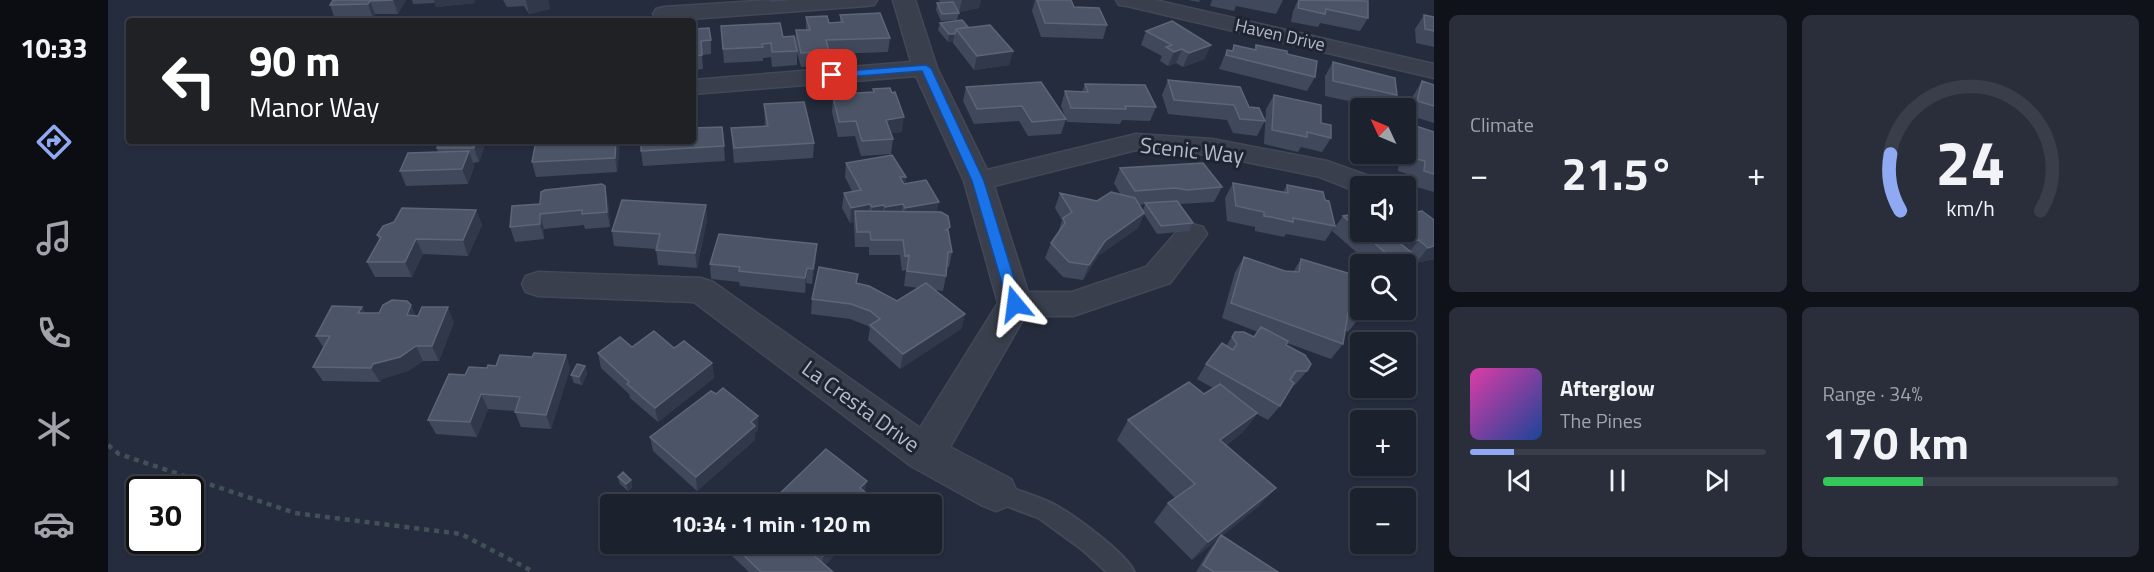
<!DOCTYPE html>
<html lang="en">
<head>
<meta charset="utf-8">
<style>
  body { margin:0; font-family:"Titillium Web",sans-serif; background:#292e3a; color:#f1f3f6; height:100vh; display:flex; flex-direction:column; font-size:22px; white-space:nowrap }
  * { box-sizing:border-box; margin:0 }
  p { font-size:20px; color:#a0a3aa }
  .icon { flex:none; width:33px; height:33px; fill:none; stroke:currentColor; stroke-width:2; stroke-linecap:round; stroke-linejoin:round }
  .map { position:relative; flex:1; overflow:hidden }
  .sheet { display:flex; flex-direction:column; gap:15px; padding:15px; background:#0f1219; width:720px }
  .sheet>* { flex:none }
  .guide { position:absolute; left:18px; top:18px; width:570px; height:126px; border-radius:6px; box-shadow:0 2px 4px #0004,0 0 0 2px #3a3e4a; background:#202124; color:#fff; overflow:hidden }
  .needle { width:39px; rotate:314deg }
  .controls { position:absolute; left:1242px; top:98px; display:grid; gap:12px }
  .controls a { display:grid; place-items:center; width:66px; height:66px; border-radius:6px; background:#1c212e; box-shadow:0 2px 4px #0004,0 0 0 2px #3a3e4a; font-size:30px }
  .speed { position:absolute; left:18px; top:476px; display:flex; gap:12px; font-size:30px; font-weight:700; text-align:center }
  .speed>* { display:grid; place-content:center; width:78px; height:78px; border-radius:50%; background:#1c212e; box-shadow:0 2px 4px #0004,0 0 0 2px #3a3e4a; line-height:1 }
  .speed .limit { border:3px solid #111; border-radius:9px; background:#fff; color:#111 }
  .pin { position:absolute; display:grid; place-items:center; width:51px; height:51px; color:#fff; margin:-26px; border-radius:12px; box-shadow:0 3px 9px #0006 }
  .me { position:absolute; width:66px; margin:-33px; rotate:344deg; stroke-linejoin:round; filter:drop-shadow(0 0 4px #0008) }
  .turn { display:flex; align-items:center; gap:21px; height:126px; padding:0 24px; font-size:27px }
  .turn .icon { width:78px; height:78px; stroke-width:2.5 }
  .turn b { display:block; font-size:42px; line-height:51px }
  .big { font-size:45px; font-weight:700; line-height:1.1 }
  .sheet .card { flex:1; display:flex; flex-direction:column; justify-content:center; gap:9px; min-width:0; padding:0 21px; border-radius:9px; background:#292e3a }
  .sheet .dial { align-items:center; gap:0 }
  .dial svg { height:156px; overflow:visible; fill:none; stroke:#3a3e4a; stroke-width:7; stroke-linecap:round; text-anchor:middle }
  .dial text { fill:#f1f3f6; stroke:none }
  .song { display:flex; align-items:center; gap:18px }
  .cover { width:72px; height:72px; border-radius:9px; background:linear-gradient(135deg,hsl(320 70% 55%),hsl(220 70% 35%)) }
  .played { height:6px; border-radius:3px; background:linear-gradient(90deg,#8fa9f3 15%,#3a3e4a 15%) }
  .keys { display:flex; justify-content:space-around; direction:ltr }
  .heat { display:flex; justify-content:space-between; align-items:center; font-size:33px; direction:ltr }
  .charge { height:9px; border-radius:4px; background:linear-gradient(90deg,#34c759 34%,#3a3e4a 0) }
  .sheet .tiles { flex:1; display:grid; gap:15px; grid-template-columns:repeat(2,1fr) }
  .trip { position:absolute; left:492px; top:494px; width:342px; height:60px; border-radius:6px; background:#1c212e; box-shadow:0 2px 4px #0004,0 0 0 2px #3a3e4a; font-weight:700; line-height:60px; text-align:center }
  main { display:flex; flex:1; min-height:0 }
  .tabs { display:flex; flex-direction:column; width:108px; justify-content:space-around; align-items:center; background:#0b0d12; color:#a0a3aa }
  .tabs .icon { width:42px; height:42px }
  .tabs .selected { color:#8fa9f3 }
  .tabs b { font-size:27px; color:#f1f3f6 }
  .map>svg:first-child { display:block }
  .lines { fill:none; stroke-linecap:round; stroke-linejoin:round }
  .lane-casing { stroke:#424856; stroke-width:4 }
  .street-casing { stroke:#424856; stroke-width:3 }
  .path { stroke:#405256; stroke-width:4.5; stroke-dasharray:5 5; stroke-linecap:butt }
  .lane { fill:#393f4d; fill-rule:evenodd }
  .street { fill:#393f4d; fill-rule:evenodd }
  .wall { fill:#40495b; fill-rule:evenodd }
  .shaded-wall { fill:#30384a }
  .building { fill:#4c5567; stroke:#5d6576; stroke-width:1.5 }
  .route { fill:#1a73e8; stroke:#114b97; stroke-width:1.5 }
  .labels { text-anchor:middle; stroke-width:6; stroke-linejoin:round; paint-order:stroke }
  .far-street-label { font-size:18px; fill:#b5bac8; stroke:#1e2432 }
  .street-label { font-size:22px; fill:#b5bac8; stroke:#1e2432 }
</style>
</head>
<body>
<main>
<nav class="tabs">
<b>10:33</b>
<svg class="icon selected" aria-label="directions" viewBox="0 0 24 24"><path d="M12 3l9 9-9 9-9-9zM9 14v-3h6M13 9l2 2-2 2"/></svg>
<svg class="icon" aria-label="music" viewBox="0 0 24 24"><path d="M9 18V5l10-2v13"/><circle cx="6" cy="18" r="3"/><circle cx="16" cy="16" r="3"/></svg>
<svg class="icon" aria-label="phone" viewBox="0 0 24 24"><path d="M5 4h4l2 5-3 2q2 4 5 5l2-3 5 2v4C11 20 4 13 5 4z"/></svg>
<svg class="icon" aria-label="climate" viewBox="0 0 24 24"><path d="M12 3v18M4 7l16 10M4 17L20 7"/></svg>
<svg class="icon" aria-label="car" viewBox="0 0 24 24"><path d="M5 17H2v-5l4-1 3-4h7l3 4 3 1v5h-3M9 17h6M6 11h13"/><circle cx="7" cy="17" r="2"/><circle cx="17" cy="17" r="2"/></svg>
</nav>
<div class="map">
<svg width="1326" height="572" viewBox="0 0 1326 572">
  <rect width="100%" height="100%" fill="#252c3d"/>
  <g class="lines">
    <g class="lane-casing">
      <path id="lane" d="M888 483C907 490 927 495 945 504 964 514 1018 553 1026 572H999L975 550 931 518 881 499 878 492 881 485Z"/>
    </g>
    <g class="street-casing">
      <path id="street" d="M664 0H769L766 5 758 6 556 21 548 19 545 14 548 9 556 7Z
        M785 0H807L829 68 879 170 1028 134 1104 139 1219 161 1272 180 1276 186H1252V193L1212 177 1104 155 1028 150 886 186 920 292H964L1038 267 1073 227 1084 224 1095 227 1099 234 1062 283 965 316H917L842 447 903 479 909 492 903 505 888 511 873 505 803 466 586 302 430 296 418 292 414 284 418 276 430 272 593 278 605 282 812 428 890 303 856 181 808 76 585 94V80L803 62Z
        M1008 0H1047L1326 64V78L1019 6 1011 5Z"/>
    </g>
    <path class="path" d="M0 445 11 454 187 513 353 534 426 572"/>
    <use href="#lane" class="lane"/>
    <use href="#street" class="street"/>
  </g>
  <path class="wall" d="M225 0H298L290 14H267L265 18 227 19 222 5Z
    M304 0H367V3L328 7 327 3 305 4Z
    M395 0H440L442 9 421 14 416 6 399 7Z
    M661 0H684L662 2Z
    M830 0H873L871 8 851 12 850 11 851 13 849 20 833 21 828 10 829 3H834Z
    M927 0H963L966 7 999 25 995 39 933 37 924 11Z
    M1080 0H1092L1091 2Z
    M1104 0H1175L1168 14 1128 6 1126 11 1102 6Z
    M1190 0H1257L1260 18 1252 31 1212 23 1210 27 1183 22 1185 11Z
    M732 15 782 38 780 52 721 54V65L693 67 689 52V65L664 67 663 57 655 58V61L616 63 613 26 675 37 687 42 688 30H698V17L721 23 732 22Z
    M1316 15 1326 17V47L1308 43 1307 29Z
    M832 23 860 27 905 51 901 65 866 70 845 43V41L840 42 830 30Z
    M585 29 603 40V54L594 55 595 69 585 70Z
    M1038 31 1097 59 1075 67 1068 63 1060 66 1052 61 1054 56 1033 45Z
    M1126 45 1146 50 1148 45 1179 54 1207 77 1199 91 1111 69 1119 50 1124 51Z
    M1225 62 1289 95 1280 108H1274L1217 96V76Z
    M1060 80 1141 107 1157 121 1149 136 1125 133 1119 120 1060 114 1054 95Z
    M1314 81 1326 85V123L1300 115 1305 96Z
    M977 84 1048 107 1042 121 1014 120 1012 124 959 122 953 106 957 91 974 92Z
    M858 87 958 119 953 134 920 136 911 121 866 124 855 101Z
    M765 89 794 132 783 133 785 139 783 154 753 156 747 136 730 137 724 112 725 97H733L734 94 765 92Z
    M1166 95 1213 123 1223 138 1214 152 1193 147 1190 152 1156 144 1158 109Z
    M656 104 706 143 705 158 626 163 623 128 657 126Z
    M1305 125 1326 132V192L1305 186 1306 176 1290 171 1291 161 1288 160 1289 153H1298V136Z
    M331 141H378L371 162 365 163 366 166 360 184 298 186 292 171 330 152 329 148Z
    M512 141 509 172 428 177 424 162Z
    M616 146 617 161 535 166 533 151Z
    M738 163 798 177 797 184 829 212 841 234 844 252 841 267H839L838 276 835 291 827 290 857 314 853 329 792 369 760 340 762 328 760 326 742 319 703 314 704 299 748 283 789 301 810 288 796 286 798 270 794 271 792 255H761V247H747L746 222 742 223 734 208 736 193 744 191 737 177Z
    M1012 168 1114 187 1106 202 1071 204 1085 223 1081 231 1049 234 1036 214 1030 228 990 256 975 280 955 277 937 258 943 243 950 233 954 220 947 208 952 193 989 201 1013 195 1006 183ZM1037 204 1035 210 1032 205Z
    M1125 183 1175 192 1179 185 1217 200 1227 226 1217 241 1178 234 1176 237 1147 231V227L1119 221 1117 198Z
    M500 201 502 227 477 229 476 225 436 229V239L407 242 402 227 404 206Z
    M598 205 599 220 589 268 550 265 548 249 506 246 504 231Z
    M368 210 374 225 360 256 315 254 304 277H267L259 262 271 240 269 235Z
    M1235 216 1252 231 1326 220V259L1308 263 1305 260 1298 270V264H1262L1224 231Z
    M1136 257 1177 271 1185 272 1193 259 1242 283 1252 317 1240 332 1237 331 1235 344 1223 359 1179 343 1178 345 1199 371 1187 385H1184L1172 406 1160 420 1149 414 1134 433 1118 445 1151 506 1114 536 1170 572H1088L1102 549 1109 540 1084 560 1046 522 1060 503 1067 498 1009 440 1020 420 1096 394 1105 388 1089 379 1098 364 1118 346 1127 332 1146 337 1150 332 1114 318 1127 272Z
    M708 259 704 284 698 283 697 293 632 286 631 282 603 279 602 264Z
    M254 307 257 313 308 316 346 322 331 361H315L300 371 274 379 272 382 215 381 205 367 215 347 208 336Z
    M524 347 566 348 604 363 606 378 550 422 522 398 521 394 493 368 490 353Z
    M458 355 462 369 443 429 413 427 407 412V411L380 409 369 437 328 434 320 420 357 375 379 368 424 357Z
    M477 366 479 374 474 385 466 383 463 375Z
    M1272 387H1286L1281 392Z
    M650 430 647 433V440L589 491 545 451 542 437Z
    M510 477 523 480 524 487 520 491 512 484Z
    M622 543H738L717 565 725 572H641L623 555Z
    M742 543H768L757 556Z"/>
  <path class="shaded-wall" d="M285 0H298L290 14Z
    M326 0H367V3L328 7Z
    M418 0H440L442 9 421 14Z
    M854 0H873L871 8 851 12Z
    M262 1 267 14 265 18 260 4Z
    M841 34H847L845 41 840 42Z
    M1103 45 1097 59 1075 67 1081 53Z
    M1074 49 1068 63 1060 66 1066 52Z
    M905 51 901 65 866 70 869 56Z
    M796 117 794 132 776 134 778 120Z
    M368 141H378L371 162 366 148Z
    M508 141H512L509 172 507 158Z
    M361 151 366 166 360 184 354 169Z
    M792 177H798L796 191Z
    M497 186 500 201 502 227 499 212Z
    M831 202 828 217 795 223 797 208Z
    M762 204 761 219 747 211 746 222 742 223 743 208Z
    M795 204 792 219 775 222 777 207Z
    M598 205 599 220 589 268 587 253Z
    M776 205 774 220 762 222 764 207Z
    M368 210 374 225 360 256 355 240Z
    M1036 213 1030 228 990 256 975 280 981 265 997 241Z
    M432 214 436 229V239L432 224Z
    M308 239 315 254 304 277 297 262Z
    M1311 240 1299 255 1293 244Z
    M1326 241V259L1308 263 1320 248Z
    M709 244 708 259 704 284 705 269Z
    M1308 256 1298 270V264H1285L1287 261Z
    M699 268 698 283 697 293V278Z
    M303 305 310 320 299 315Z
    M254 307 262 321 250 313Z
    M340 307 346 322 331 361 324 346Z
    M857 314 853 329 792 369 795 354Z
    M308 346 315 361 300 371 274 379 272 382 263 368 265 364Z
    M458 355 462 369 443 429 438 415Z
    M604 363 606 378 550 422 547 408Z
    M477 366 479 374 474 385 471 377Z
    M373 394 380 409 369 437 362 422Z
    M1149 413 1134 433 1097 459 1112 440Z
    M650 416V430L647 433V440L589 491 588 477Z
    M523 480 524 487 520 491 518 484Z
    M759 481 756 495 752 488Z
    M1168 488 1151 506 1112 538 1113 535 1109 540 1084 560 1100 542Z
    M728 543H738L714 569 715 556Z
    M759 543H768L757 556Z"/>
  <path class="building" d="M225 0H285L262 1 260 4 222 5Z
    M929 0H963L966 7 991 8 999 25 937 23Z
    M1191 0 1260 1V18L1218 9 1217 14 1190 8Z
    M845 2 851 13 834 14 829 3Z
    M772 13 782 38 718 40 721 51 693 53 688 30H702L698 17 719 16 721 23 735 22 732 15Z
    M1316 15 1326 17V31L1317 29Z
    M854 20 860 27 848 29 847 34H841L832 23Z
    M1064 21 1103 45 1081 53 1074 49 1066 52 1058 47 1064 45 1038 31Z
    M672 23 675 37 686 36 689 51 664 52 663 43 654 44 655 47 615 49 613 26Z
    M882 25 905 51 869 56 848 29Z
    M601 28 603 40 593 41 594 55 585 56V29Z
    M1126 45 1148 50V45L1179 51V54L1209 61 1207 77 1118 55 1119 50 1125 51Z
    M1225 62 1287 78 1289 95 1225 81Z
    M1060 80 1132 87 1141 107 1151 108 1157 121 1132 119 1126 105 1066 100Z
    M1314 81 1326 85V106L1309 101Z
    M933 82 958 119 924 122 914 106 869 109 858 87Z
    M977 84 1037 85 1048 107 1017 106 1018 109 963 108 957 91 980 92Z
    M782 88 784 93 787 92 796 117 778 120 785 139 754 141 748 121 731 122 725 97H735L734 94 766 92 765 89Z
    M1166 95 1213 105V123L1223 125V138L1199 132V137L1164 130Z
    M696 102 706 143 626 148 623 128 660 126 656 104Z
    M1305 125 1326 132V174L1316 171 1317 161 1300 157 1302 146 1298 145 1300 134 1304 135Z
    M614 127 616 146 533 151V141H585V128Z
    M331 141H368L366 148H329Z
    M428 141H508L507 158 424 162Z
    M361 151 354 169 292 171 300 153Z
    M784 155 798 177H792L796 184 818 180 831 202 797 208 795 204 777 207 776 205 764 207 762 204 743 208 736 193 753 190 738 163Z
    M1095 163 1114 187 1080 190 1067 188 1027 191 1012 168Z
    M1125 183 1180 193 1179 185 1215 192 1217 200 1221 201 1227 226 1185 218V222L1163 217 1156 216V212L1128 206Z
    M494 184 497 186 499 212 474 214V210L432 214V224L402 227 404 206 432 204 433 192 437 190Z
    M1003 192 1027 198 1036 213 997 241 981 265 961 262 943 243 957 223 955 218 964 212 952 193 989 201Z
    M514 200 598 205 587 253 548 250 552 234 504 231Z
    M1069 201 1085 223 1053 226 1037 203Z
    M294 208 368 210 355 240 308 239 297 262H259L273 237 269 235 275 226 286 222Z
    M747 211 833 212 840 216 842 227 838 230H840L844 252H840L838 276 799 271 801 255 797 256 795 240H763L762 232H749Z
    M1314 211 1326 220V246L1320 248 1311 240 1293 244 1308 256 1287 261 1235 216 1252 213V231H1298V214Z
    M611 234 709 244 705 269 699 268 697 278 631 271 632 267 602 264Z
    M1136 257 1177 271 1191 272 1193 259 1243 274 1242 283 1252 287 1253 309 1252 317 1240 313 1235 344 1123 303Z
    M711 267 750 274 748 283 761 286 789 301 818 283 857 314 795 354 762 325 772 319 762 311 743 304 704 299Z
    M284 300 299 301 303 305 299 315 310 316 314 307H340L324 346H308L292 357 265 364 263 368 205 367 222 336H208L224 306 254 307 250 313H271L275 305Z
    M1153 327 1180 341 1178 345 1197 355 1203 364 1199 371H1188L1182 380 1186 383 1172 406 1098 364 1114 343 1125 350 1129 344 1124 337 1127 332H1136L1146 337Z
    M546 331 566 348 576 341 604 363 547 408 519 384 521 382 490 353 512 337 524 347Z
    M426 353 458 355 438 415 407 412 412 397 373 394 362 422 320 420 341 374 357 375 361 367 379 368 380 365 388 366 392 355 424 357Z
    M469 364 477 366 471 377 463 375Z
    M1081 382 1096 394 1112 384 1149 413 1112 440 1168 488 1100 542 1060 503 1087 484 1020 420Z
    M615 388 650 416 643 422 647 426 588 477 542 437 603 391 608 394Z
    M718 449 759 481 752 488 772 504H661Z
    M515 472 523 480 518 484 510 477Z
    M1113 535 1170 572H1106L1095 565Z
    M623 543H698L695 546 725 572H653Z
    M701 543H728L715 556Z"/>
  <path class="route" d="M818 65 823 68 876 181 914 304 912 308 907 309 900 304 864 181 814 71 724 78 719 75 724 72Z"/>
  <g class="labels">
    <g class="far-street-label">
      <text transform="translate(1172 35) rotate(13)" y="6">Haven Drive</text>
    </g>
    <g class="street-label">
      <text transform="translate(1084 150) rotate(6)" y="8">Scenic Way</text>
      <text transform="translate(753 406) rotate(36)" y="8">La Cresta Drive</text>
    </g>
  </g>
</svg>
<div class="controls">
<a><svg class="needle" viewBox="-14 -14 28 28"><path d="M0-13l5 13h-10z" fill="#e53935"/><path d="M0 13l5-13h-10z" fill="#a0a3aa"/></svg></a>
<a><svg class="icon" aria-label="sound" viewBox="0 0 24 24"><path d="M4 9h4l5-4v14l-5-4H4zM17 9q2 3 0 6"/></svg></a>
<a><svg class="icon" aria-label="search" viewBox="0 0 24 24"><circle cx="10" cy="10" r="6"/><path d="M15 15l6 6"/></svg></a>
<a><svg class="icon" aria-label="layers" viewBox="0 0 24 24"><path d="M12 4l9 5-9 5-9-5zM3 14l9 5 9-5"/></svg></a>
<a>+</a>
<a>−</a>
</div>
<div class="speed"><div class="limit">30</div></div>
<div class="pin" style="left:724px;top:75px;background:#d93025"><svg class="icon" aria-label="arrive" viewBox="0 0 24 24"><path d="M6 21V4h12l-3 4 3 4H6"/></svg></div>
<svg class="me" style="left:907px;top:304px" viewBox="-20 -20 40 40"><path d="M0-17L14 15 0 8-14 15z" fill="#1a73e8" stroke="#fff" stroke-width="4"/></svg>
<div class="trip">10:34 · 1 min · 120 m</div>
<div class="guide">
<div class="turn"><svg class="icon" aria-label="left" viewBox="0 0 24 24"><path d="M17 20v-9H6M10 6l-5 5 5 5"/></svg><div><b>90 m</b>Manor Way</div></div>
</div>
</div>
<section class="sheet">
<div class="tiles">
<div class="card"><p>Climate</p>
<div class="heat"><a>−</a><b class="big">21.5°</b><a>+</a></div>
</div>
<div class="card dial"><svg viewBox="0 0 100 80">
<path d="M14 69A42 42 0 1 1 86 69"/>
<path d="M14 69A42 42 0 0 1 9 40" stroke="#8fa9f3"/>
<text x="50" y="56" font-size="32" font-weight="700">24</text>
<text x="50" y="72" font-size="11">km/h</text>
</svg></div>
<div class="card">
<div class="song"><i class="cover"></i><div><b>Afterglow</b><p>The Pines</p></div></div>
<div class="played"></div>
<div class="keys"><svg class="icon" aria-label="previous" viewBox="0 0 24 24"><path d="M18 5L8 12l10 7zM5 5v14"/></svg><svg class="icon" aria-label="pause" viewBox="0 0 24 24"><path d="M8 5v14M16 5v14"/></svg><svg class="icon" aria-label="next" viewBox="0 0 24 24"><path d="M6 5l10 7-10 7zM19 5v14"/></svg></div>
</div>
<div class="card"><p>Range · 34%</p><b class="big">170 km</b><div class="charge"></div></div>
</div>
</section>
</main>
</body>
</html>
